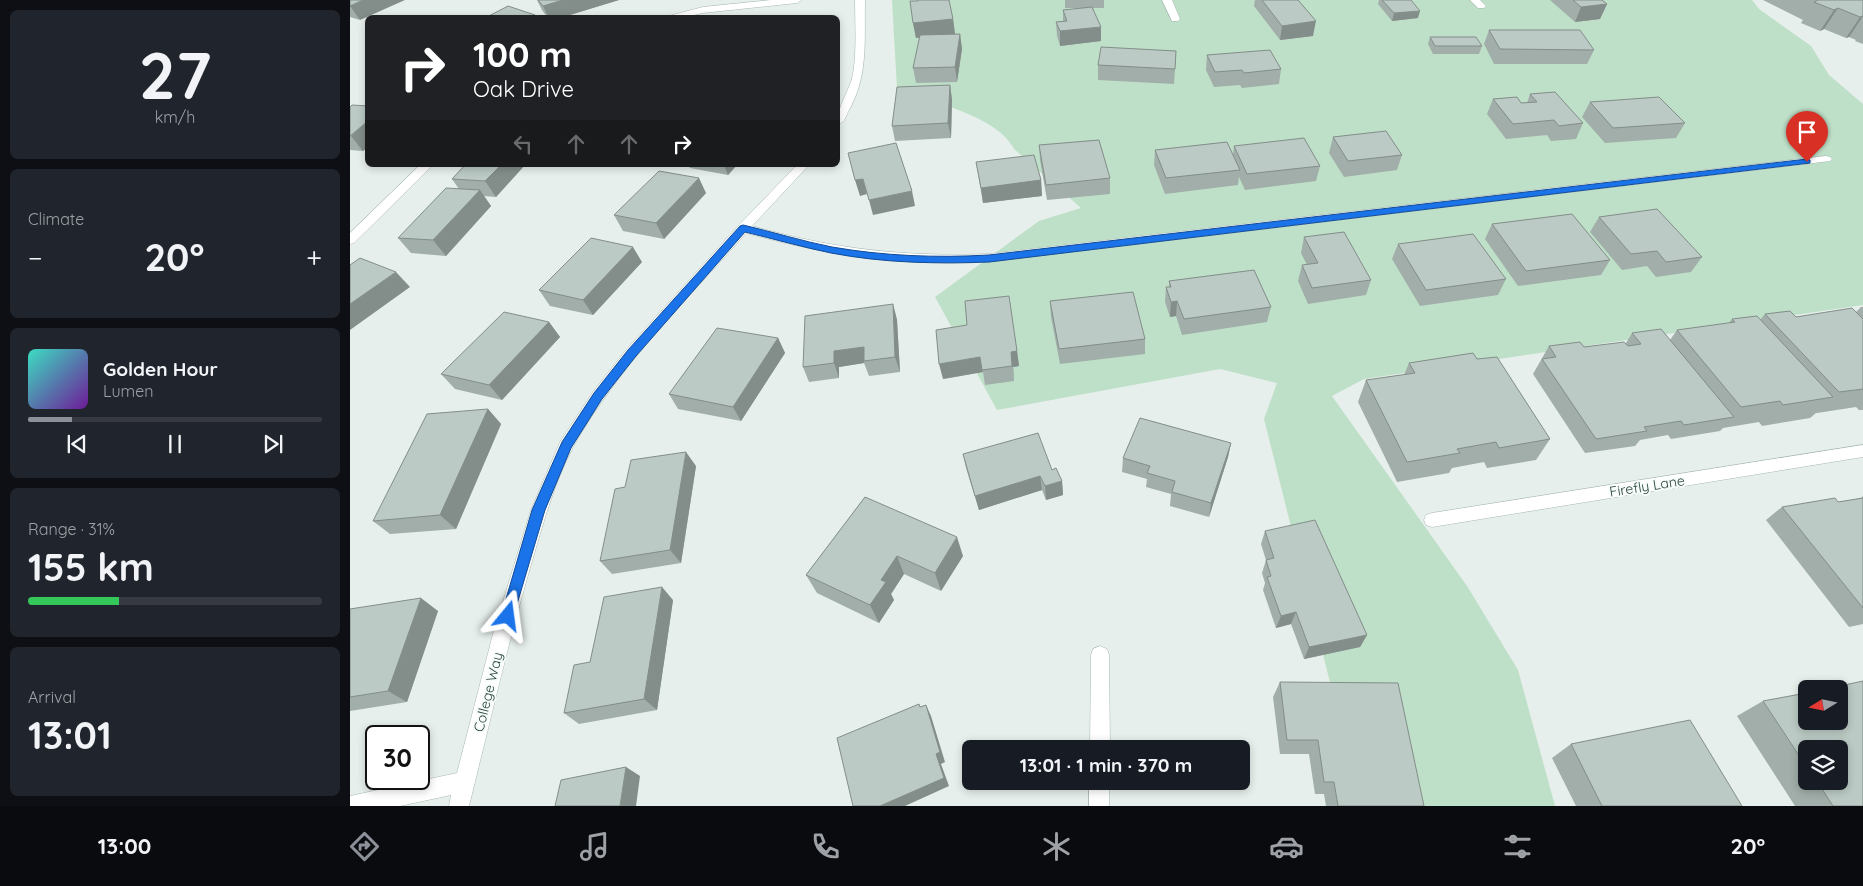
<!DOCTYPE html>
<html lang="en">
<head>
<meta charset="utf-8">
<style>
  body { margin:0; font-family:Quicksand,sans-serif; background:#20242c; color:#f1f3f6; height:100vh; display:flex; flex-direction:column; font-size:19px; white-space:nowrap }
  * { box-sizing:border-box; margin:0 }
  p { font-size:16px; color:#9ea1a6 }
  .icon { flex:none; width:28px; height:28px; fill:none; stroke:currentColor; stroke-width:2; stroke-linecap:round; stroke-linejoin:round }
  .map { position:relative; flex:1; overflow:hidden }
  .drawer { display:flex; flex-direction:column; gap:10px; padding:10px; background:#0d0f14; width:350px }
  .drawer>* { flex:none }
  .guide { position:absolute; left:15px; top:15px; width:475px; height:152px; border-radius:8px; box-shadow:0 2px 8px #0003; background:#202124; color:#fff; overflow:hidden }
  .needle { width:32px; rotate:260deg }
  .fabs { position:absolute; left:1448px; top:680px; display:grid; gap:10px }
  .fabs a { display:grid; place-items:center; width:50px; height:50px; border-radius:8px; background:#171b24; box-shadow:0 2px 8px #0003; font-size:25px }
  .speed { position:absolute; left:15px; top:725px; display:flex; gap:10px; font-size:25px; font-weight:700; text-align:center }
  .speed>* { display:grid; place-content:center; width:65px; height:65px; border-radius:50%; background:#171b24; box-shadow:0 2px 8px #0003; line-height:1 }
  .speed .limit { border:2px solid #111; border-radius:8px; background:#fff; color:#111 }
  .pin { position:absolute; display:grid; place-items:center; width:42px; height:42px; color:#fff; margin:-51px -21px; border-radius:50% 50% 50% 0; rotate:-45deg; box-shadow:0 0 5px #0007 }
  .pin .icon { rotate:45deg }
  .me { position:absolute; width:55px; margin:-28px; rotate:16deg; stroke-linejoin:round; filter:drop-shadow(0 0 4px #0008) }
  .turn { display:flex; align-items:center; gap:18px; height:105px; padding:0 25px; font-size:22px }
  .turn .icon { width:65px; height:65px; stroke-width:2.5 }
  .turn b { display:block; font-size:35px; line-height:42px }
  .lanes { display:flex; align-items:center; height:48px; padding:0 25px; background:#0003; justify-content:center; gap:25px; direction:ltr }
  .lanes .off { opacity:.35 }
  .big { font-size:38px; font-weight:700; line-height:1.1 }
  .drawer .widget { flex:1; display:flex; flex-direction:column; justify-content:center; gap:8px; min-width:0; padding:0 18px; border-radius:8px; background:#20242c }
  .drawer .dial { align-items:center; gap:0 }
  .dial b { font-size:65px; line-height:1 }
  .song { display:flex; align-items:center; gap:15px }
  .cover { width:60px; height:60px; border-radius:8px; background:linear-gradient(135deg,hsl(170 70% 55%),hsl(280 70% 35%)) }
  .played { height:5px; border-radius:2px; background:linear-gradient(90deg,#8c9099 15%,#363941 15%) }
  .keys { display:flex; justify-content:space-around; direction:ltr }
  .heat { display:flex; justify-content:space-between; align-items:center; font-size:28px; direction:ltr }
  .charge { height:8px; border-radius:4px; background:linear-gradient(90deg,#34c759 31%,#363941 0) }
  .trip { position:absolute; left:612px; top:740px; width:288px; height:50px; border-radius:8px; background:#171b24; box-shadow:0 2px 8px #0003; font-weight:700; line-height:50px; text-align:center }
  .dock { display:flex; height:80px; justify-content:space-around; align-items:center; background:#090b0e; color:#9ea1a6 }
  .dock .icon { width:35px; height:35px }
  .dock .current { color:#8c9099 }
  .dock b { font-size:22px; color:#f1f3f6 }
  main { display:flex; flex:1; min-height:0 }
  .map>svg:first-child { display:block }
  .green { fill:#bfe0c8 }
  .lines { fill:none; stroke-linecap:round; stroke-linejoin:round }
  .minor-casing { stroke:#a8b8b2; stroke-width:1 }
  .minor { fill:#fff; fill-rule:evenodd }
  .wall { fill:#a1aea9; fill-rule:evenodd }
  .shaded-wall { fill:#838d89 }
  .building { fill:#bbcac4; stroke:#838d89 }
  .route { fill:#1a73e8; stroke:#114b97 }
  .labels { text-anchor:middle; stroke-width:4; stroke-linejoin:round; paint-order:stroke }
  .street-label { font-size:14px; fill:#24423a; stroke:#f7fbf9 }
</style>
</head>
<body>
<main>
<section class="drawer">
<div class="widget dial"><b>27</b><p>km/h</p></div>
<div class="widget"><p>Climate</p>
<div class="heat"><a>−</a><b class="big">20°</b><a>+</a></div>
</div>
<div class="widget">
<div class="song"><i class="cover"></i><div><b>Golden Hour</b><p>Lumen</p></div></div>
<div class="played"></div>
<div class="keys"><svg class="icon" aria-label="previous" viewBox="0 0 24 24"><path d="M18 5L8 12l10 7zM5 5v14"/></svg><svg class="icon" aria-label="pause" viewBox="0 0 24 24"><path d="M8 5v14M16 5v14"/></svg><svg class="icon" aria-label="next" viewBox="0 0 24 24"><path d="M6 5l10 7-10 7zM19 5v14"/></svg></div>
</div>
<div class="widget"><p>Range · 31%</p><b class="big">155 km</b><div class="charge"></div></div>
<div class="widget"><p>Arrival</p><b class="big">13:01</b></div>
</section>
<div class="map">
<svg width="1513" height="806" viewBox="0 0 1513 806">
  <rect width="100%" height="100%" fill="#e6efeb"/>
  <path class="green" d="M542 0H1402L1409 9 1461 46 1479 75 1513 104V305L1014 379 982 396 1117 586 1168 670 1205 806H1011L914 419 927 383 870 369 647 410 585 297 689 221 731 208 664 149C649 117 580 101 547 89Z"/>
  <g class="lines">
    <g class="minor-casing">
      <path id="minor" d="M421 0H452L447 3 353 13 331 18H311L353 7Z
        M505 0H515C514 38 519 75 499 110 496 115 495 123 488 124 486 107 500 91 503 74 507 49 505 24 505 0Z
        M812 0H822L830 19 828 21H822Z
        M1120 0H1130L1136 6 1134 8H1128Z
        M1476 156 1480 157 1482 159 1480 161 639 262C550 266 481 256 396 233 336 301 268 367 223 447 203 485 192 528 180 568 157 647 139 726 119 806H99L101 795 50 806H0V796L107 773 143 634 181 510 210 442 243 392 277 349 389 225 447 165H459L402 226C483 249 554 257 639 254Z
        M70 165H83L4 243 0 244V233Z
        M1513 445V457L1082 527 1076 525 1074 520 1076 515 1082 513Z
        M750 646 757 649 759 655 760 749H740L741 655 743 649Z
        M739 781H759V806H739Z"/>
    </g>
    <use href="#minor" class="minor"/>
  </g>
  <path class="wall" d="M0 0 10 20 0 17Z
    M187 0H269L210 18H198L192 10Z
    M715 0H754V8H743L751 41 710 46 707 36 706 22 713 21V10L731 8H715Z
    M905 0H948L963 36 930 40 904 6Z
    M1029 0H1061L1068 18 1042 21 1028 4Z
    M1200 0H1252L1257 4 1250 19 1225 22Z
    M1413 0H1513V44L1505 41 1506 40 1499 37 1496 38 1474 29 1470 31 1451 23 1453 20Z
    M603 19 605 34H610L612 49 607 82 566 83 563 68 570 37 566 38 563 23Z
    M1139 30 1244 50 1237 64H1144L1134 44Z
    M1080 37 1132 46 1129 54H1083L1078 44Z
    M826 51 824 84 748 80V65Z
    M857 55 931 69 929 84 892 88 890 85 864 87 856 70Z
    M600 85 602 100 601 138 545 141 542 126Z
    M1180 94 1233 123 1226 139 1201 141 1197 135 1156 139 1137 114 1143 99 1171 103H1177Z
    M1240 102 1335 123 1326 138 1255 143 1232 117Z
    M18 106V147L13 151 0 150V107Z
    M983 137 1052 155 1047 170 994 177 979 153Z
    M689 145 760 178V194L697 200 690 160Z
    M884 146 970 166 966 181 895 190 889 177 888 185 815 194 804 165 805 150 883 154Z
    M626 162 691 180 692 196 633 203Z
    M115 165H175L146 197 134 196 141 206 96 256 61 253 48 238 109 189 102 179Z
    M338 165H387L378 175 340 168Z
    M356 193 314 239 273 231 264 215Z
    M1249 217 1352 257 1341 272 1306 277 1297 266 1272 270 1240 232Z
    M1142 224 1260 260 1251 275 1168 286 1135 239Z
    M954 237 1021 280 1016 295 958 304 948 281 952 265H957L951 253Z
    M1048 244 1156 279 1148 295 1070 306 1042 259Z
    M292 262 243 315 200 306 189 290Z
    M819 281 921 307 917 322 832 335 826 316 820 317 815 302 816 287H819Z
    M700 301 795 339V354L710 364 701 317Z
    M543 304 547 320 550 372 519 376 514 363 489 367V378L459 382 453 367Z
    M1511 307H1513V410H1509L1506 407 1467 413H1466L1460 418 1412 426 1409 422 1373 428 1370 431 1321 439 1318 435 1290 440 1285 446 1235 453 1183 374 1199 346 1234 347 1276 343 1282 333 1320 340 1327 330 1379 323 1382 319 1410 320 1415 314 1446 317 1506 312Z
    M199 322 210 337 152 400 105 389 91 374Z
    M428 338 435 353 391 421 328 409 319 394Z
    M667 351 669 366 663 367 664 381 635 385 633 372 593 379Z
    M1127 359 1200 439 1186 460 1137 468 1134 462 1102 468 1099 473 1047 482 1008 402 1016 380 1054 375 1059 363Z
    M138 409 151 424 106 529 40 534 23 521Z
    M881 443 878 457 859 517 820 506 821 494 796 487 797 479 772 472 773 458Z
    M613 454 702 470 712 481 713 495 696 500 692 490 629 510 616 468Z
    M346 466 331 563 262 574 250 561 275 487Z
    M1513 496V624L1499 627 1416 520 1432 507 1488 502 1511 498Z
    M515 497 613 556 591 591 554 574 541 594 544 600 529 623 467 593 456 575Z
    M915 531 1017 635 1010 647 954 659 941 624 926 628 913 590 915 583 912 573 916 560 911 544Z
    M323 600 307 710 229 724 214 713 240 662Z
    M0 609 88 611 57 702 0 711Z
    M930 682 1074 806H976L974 794H965L959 754H930L923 697Z
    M1413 701 1513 806H1445L1387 716ZM1456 749 1489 781H1456Z
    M1221 744 1392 806H1226L1202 758Z"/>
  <path class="shaded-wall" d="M13 0H55L10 20 0 6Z
    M213 0H269L210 18H199L193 6Z
    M1257 4 1250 19 1225 22 1231 7Z
    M1488 8 1474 29 1470 31 1484 10Z
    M1070 11 1068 18 1042 21 1044 13Z
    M1513 16 1499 37 1496 38 1510 17Z
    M603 19 605 34 566 38 563 23Z
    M966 21 963 36 930 40 932 26Z
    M751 27V41L710 46V31Z
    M610 34 612 49 607 82 605 67Z
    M600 85 602 100 601 138 598 123Z
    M18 121V147L13 151 1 136Z
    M151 165H175L146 197 135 181Z
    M374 165H387L378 175Z
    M349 178 356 193 314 239 306 223Z
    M513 179 517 194 510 196 505 180Z
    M691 180 692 196 633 203 631 188Z
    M130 190 141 206 96 256 83 240Z
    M562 191 565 206 523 215 519 200Z
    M283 247 292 262 243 315 233 300Z
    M46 272 60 287 0 330V304Z
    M827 301 826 316 820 317 821 302Z
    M543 304 547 320 550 372 545 357Z
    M199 322 210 337 152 400 139 385Z
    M428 338 435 353 391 421 383 407Z
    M514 347V363L489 367V378L484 363V351Z
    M667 351 669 366 663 367 664 381 661 352Z
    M630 357 633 372 593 379 589 364Z
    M138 409 151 424 106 529 90 515Z
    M881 443 878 457 859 517 861 503Z
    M336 452 346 466 331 563 320 550Z
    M690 476 692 490 629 510 625 496Z
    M712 481 713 495 696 500 695 486Z
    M607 537 613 556 591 591 585 573Z
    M547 556 554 574 541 594 544 600 529 623 520 605 531 580Z
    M312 587 323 600 307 710 294 699Z
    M71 598 88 611 57 702 38 691Z
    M946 612 941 624 926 628 931 616Z
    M1017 635 1010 647 954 659 959 647Z
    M576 705 581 716 595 762 591 764 599 786 555 806H530L586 754Z
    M276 767 290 776 286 806H270Z"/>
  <path class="building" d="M0 0H13L0 6Z
    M188 0H213L193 6Z
    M568 0H599L603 19 563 23 560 1H568Z
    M912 0H948L966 21 932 26Z
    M1032 0H1061L1070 11 1044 13Z
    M1223 0H1252L1257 4 1231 7Z
    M1468 0H1513V16L1510 17 1488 8 1484 10 1464 2Z
    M158 6 185 15 180 18H135Z
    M742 7 751 27 710 31 706 22 717 21 713 10Z
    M453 16V18H438Z
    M1139 30H1230L1244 50 1150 49Z
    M610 34 605 67 563 68 570 35Z
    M1080 37H1126L1132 46H1085Z
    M751 47 826 51 825 69 748 65Z
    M920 50 931 69 894 73 892 70 865 72 857 55Z
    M600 85 598 123 542 126 547 87Z
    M1205 92 1233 123 1209 126 1204 120 1163 124 1143 99 1167 97 1171 103 1187 102 1180 94Z
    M1309 97 1335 123 1263 128 1240 102Z
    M2 105 18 106V121L0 136V107Z
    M1036 131 1052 155 998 161 983 137Z
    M954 138 970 166 897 174 884 146Z
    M749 140 760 178 696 185 689 145Z
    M877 142 890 170 816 178 805 150Z
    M546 143 562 191 519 200 513 179 505 180 498 153Z
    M684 155 691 180 631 188 626 162Z
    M115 165H151L135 181 102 179Z
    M309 171 349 178 306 223 264 215Z
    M96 188 130 190 83 240 48 238Z
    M1307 209 1352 257 1316 262 1307 251 1281 254 1249 217Z
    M1222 214 1260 260 1176 271 1142 224Z
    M994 232 1021 280 962 288 952 265 968 263 954 237Z
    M1123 234 1156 279 1076 290 1048 244Z
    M241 238 283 247 233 300 189 290Z
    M10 258 46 272 0 304V265Z
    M904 270 921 307 834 319 827 301 821 302 816 287H821L819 281Z
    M783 292 795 339 709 349 700 301Z
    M659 296 667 351 661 352 662 366 632 370 630 357 589 364 586 330 617 325 615 301Z
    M543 304 545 357 514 361V347L484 351V363L453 367 455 316Z
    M1502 308 1513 319V389L1489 392 1415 314 1440 311 1446 317Z
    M154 312 199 322 139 385 91 374Z
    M1407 316 1483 397 1433 405 1430 401 1391 407 1327 330 1385 322 1382 319Z
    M367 328 428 338 383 407 319 394Z
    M1311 329 1384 417 1334 425 1331 421 1294 427 1297 431 1246 439 1192 359 1206 357 1199 346 1230 342 1234 347 1274 342 1278 346 1291 344 1282 333Z
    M1123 353 1127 359 1147 357 1200 439 1149 448 1146 442 1107 449 1110 453 1057 462 1016 380 1065 373 1059 363Z
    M138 409 90 515 23 521 77 414Z
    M790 418 881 443 861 503 822 492 825 481 797 473 800 466 773 458Z
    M688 433 702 470 706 468 712 481 695 486 690 476 625 496 613 454Z
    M336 452 320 550 250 561 265 489 275 487 281 460Z
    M515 497 607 537 585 573 547 556 531 580 536 582 520 605 456 575Z
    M1485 498 1488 502 1513 498V608L1432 507Z
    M965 520 1017 635 959 647 946 612 931 616 917 577 921 576 916 560 924 558 915 531Z
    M312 587 294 699 214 713 224 665 240 662 254 597Z
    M71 598 38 691 0 697V609Z
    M1513 681V806H1483L1467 781H1489V749H1456V766L1413 701 1456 693V721H1489V689H1476Z
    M930 682 1048 683 1074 806H988L984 782H974L968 740H937Z
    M569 704 570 707 576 705 590 752 586 754 594 778 530 806H503L487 738Z
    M1340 720 1392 806H1252L1221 744Z
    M276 767 270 806H205L211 780Z"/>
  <path class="route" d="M1457 159 1460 160V163L639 262C586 264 533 263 481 253 452 247 424 239 395 232L286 356 252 399 221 448 195 510 162 621 158 623 153 621 151 616 182 510 212 442 244 393 278 350 390 226 393 225C423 232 452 241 482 247 534 256 586 258 639 255Z"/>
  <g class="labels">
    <g class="street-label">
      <text transform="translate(1297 486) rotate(-9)" y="5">Firefly Lane</text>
      <text transform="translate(138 692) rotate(-76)" y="5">College Way</text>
    </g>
  </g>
</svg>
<div class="fabs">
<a><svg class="needle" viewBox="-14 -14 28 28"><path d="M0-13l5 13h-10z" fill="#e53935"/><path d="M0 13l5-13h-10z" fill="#9ea1a6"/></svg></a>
<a><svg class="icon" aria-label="layers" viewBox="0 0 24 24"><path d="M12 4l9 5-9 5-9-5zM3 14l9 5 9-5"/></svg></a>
</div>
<div class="speed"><div class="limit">30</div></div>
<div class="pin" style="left:1457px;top:162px;background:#d93025"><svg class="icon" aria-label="arrive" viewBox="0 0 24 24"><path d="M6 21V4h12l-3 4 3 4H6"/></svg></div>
<svg class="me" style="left:158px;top:616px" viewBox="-20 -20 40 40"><path d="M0-17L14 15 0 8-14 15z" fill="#1a73e8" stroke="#fff" stroke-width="4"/></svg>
<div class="trip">13:01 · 1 min · 370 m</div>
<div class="guide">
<div class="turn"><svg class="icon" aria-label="right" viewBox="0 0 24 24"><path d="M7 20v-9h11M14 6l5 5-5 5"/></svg><div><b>100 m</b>Oak Drive</div></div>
<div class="lanes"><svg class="icon off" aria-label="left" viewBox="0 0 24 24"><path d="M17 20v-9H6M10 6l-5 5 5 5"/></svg><svg class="icon off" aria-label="ahead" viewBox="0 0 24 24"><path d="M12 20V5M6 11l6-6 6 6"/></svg><svg class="icon off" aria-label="ahead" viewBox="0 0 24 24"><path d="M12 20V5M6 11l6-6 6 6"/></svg><svg class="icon" aria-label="right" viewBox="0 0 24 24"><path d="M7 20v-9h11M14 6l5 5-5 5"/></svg></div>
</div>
</div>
</main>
<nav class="dock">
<b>13:00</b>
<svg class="icon current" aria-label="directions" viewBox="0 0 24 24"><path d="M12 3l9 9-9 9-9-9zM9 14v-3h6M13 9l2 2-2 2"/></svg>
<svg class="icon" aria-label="music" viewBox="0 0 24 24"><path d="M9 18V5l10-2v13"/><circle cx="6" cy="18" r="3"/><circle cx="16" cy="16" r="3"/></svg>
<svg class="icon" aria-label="phone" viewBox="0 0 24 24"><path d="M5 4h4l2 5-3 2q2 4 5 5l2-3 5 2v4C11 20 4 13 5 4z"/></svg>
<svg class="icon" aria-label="climate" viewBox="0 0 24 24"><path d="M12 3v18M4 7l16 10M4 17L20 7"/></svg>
<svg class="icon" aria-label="car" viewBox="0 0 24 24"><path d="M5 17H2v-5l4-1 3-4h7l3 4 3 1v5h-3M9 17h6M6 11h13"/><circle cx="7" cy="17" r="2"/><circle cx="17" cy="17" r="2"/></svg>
<svg class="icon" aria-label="filters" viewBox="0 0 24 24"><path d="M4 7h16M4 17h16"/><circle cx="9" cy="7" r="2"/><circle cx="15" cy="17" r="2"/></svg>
<b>20°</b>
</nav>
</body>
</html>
